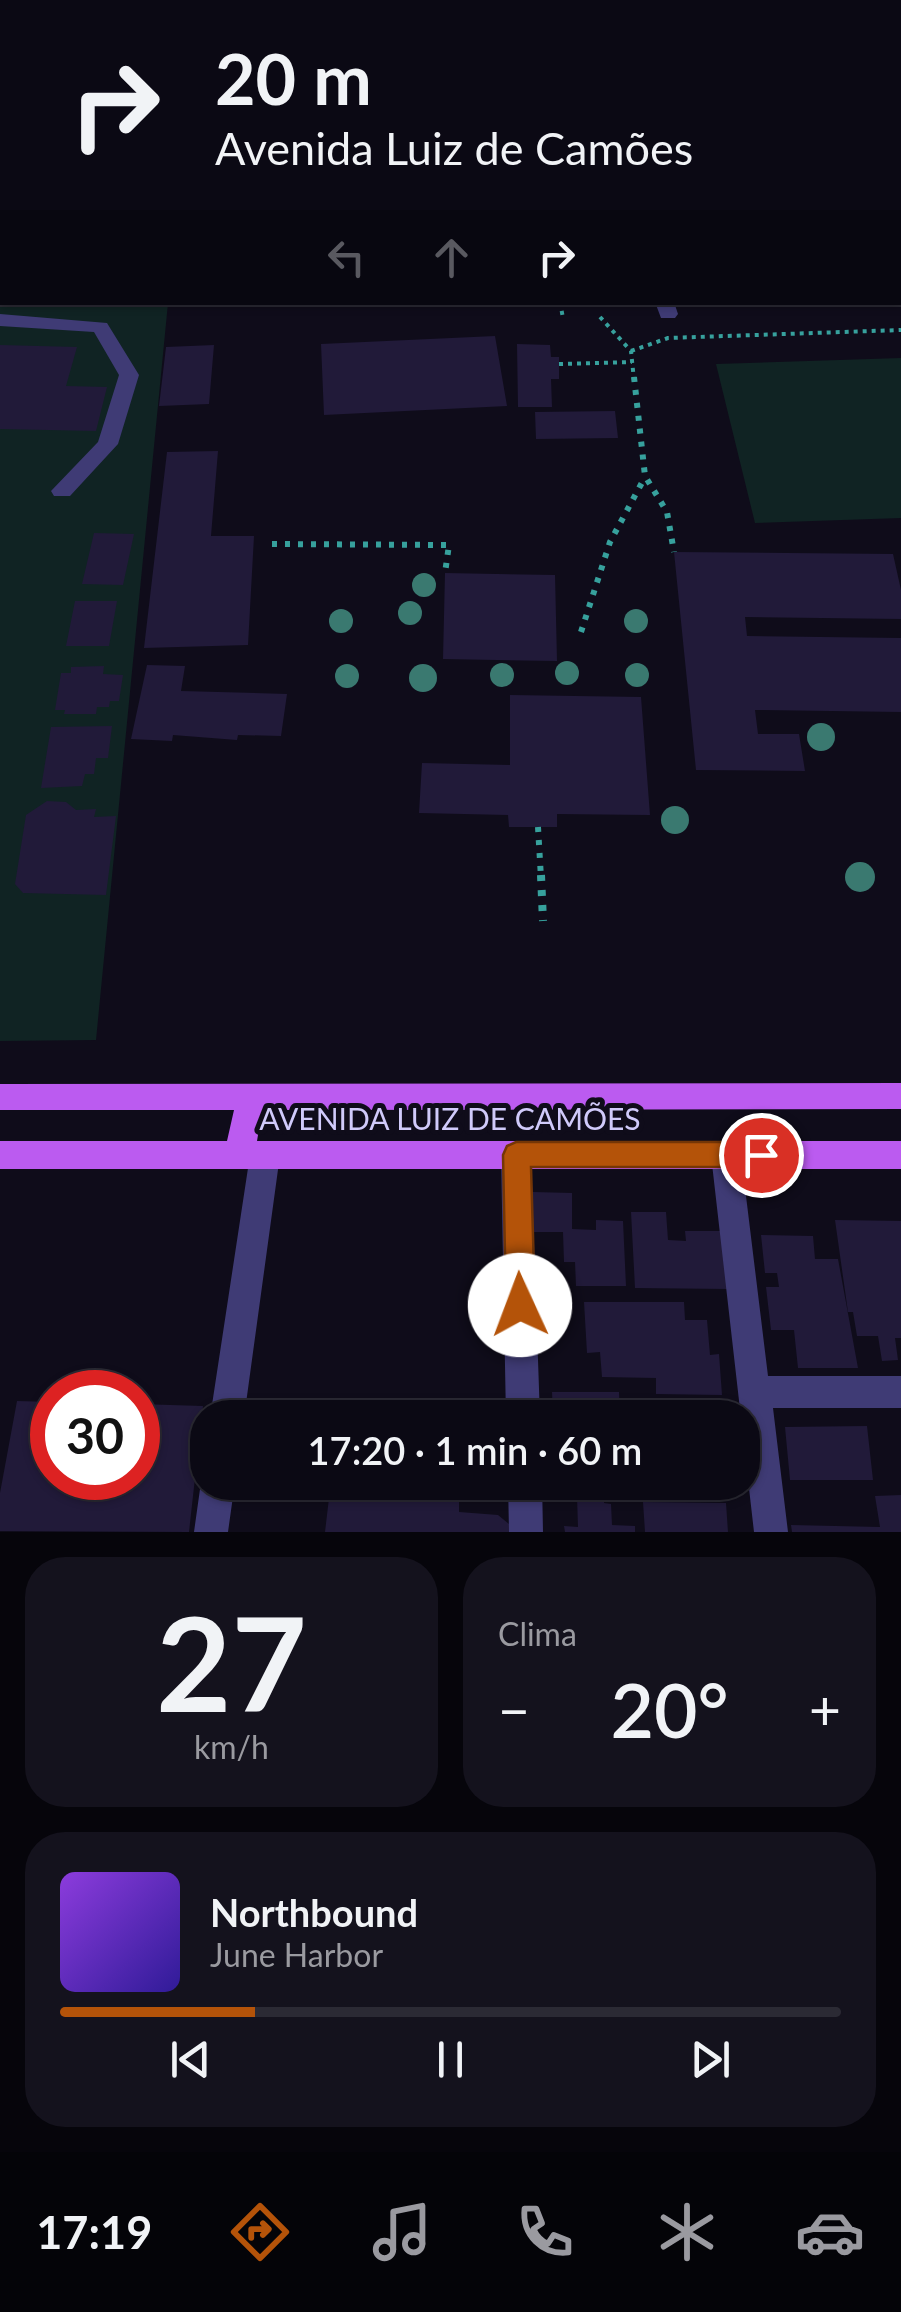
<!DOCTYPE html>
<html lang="pt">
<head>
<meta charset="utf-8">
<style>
  body { margin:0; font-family:Lato,sans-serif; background:#14121d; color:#f1f3f6; height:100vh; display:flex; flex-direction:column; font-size:38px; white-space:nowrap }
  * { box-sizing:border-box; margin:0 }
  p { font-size:32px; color:#9a9aa0 }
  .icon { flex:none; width:55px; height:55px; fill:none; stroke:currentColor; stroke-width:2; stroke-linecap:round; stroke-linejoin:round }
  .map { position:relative; height:1532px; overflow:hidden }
  .side { display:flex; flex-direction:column; gap:25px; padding:25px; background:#06050b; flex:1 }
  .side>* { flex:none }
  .guide { position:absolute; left:0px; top:0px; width:902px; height:305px; box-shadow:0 2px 8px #0004,0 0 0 2px #2b2a34; background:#0b0914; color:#f1f3f6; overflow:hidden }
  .speed { position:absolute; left:30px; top:1370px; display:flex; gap:20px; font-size:50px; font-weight:700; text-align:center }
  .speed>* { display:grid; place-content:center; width:130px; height:130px; border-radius:50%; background:#0b0914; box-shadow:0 2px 8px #0004,0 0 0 2px #2b2a34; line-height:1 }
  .speed .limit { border:15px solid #d22; background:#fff; color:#111 }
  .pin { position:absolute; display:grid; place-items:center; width:85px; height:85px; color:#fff; margin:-42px; border:5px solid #fff; border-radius:50%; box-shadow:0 2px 10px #0007 }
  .me { position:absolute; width:110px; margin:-55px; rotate:358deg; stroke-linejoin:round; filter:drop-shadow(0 0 8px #0008) }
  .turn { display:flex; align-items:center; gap:35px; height:210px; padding:0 50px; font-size:45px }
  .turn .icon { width:130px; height:130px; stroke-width:2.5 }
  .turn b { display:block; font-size:70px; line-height:85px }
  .lanes { display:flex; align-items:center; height:95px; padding:0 50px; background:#0003; justify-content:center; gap:50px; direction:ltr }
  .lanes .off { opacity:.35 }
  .big { font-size:75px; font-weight:600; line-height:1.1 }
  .side .card { flex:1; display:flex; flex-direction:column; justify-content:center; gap:15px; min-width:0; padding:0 35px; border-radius:40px; background:#14121d }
  .side .dial { align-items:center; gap:0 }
  .dial b { font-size:130px; line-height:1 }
  .song { display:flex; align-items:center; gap:30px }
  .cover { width:120px; height:120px; border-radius:15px; background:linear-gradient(135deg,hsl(270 70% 55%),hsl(250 70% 35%)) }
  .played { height:10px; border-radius:5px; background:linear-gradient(90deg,#b45309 25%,#2b2a34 25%) }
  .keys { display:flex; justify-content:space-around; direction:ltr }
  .heat { display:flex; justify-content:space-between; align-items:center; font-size:55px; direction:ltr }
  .side .tiles { flex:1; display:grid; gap:25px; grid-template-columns:1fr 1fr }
  .card:last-child { grid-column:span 2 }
  .trip { position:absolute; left:190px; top:1400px; width:570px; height:100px; border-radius:40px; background:#0b0914; box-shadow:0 2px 8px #0004,0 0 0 2px #2b2a34; font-weight:600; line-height:100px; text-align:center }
  .menu { display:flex; height:160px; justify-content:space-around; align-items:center; background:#040408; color:#9a9aa0 }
  .menu .icon { width:70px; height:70px }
  .menu .selected { color:#b45309 }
  .menu b { font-size:45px; color:#f1f3f6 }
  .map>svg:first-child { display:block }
  .green { fill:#102323 }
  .building { fill:#211a39 }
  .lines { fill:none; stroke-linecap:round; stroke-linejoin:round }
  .path-far2 { stroke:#37a19d; stroke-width:4; stroke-dasharray:4 5; stroke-linecap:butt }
  .path-far1 { stroke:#37a19d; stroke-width:6; stroke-dasharray:5 8; stroke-linecap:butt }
  .path { stroke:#37a19d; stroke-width:8; stroke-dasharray:6 9; stroke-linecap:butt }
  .minor { fill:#3f3b75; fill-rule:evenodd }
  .major { fill:#bb5bf0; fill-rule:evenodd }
  .tree { fill:#3a7970 }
  .route { fill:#b45309; stroke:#753606; stroke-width:2.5 }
  .labels { text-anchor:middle; stroke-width:10; stroke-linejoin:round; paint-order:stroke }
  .street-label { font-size:30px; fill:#d0cafa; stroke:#0f0c1a }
</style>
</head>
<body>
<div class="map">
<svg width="901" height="1532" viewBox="0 0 901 1532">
  <rect width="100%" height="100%" fill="#0f0c1a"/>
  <path class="green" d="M0 114 2 302 168 303 96 1040 0 1041Z
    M901 358V518L755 523 716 364Z"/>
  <path class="building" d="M495 336 507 406 324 415 321 344Z
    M517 344 550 345 551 357H559V379H551L552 407H518Z
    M0 345 77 347 66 386 107 387 96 431 0 429Z
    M214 345 209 404 159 406 166 347Z
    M615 411 618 438 536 439 535 412Z
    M218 451 211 536H254L248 645 144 648 167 452Z
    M94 533 134 534 123 585 82 584Z
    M674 552 893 554 901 590V619L745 617 747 636 901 638V712L755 710 758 734H799L805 771 696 770Z
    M445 573 555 575 557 661 443 659Z
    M75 601H117L109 646H66Z
    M147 665 185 666 181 691 287 694 281 736 238 735 237 740 173 735 172 741 131 739Z
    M104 666 103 674 123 675 119 701H110L109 707H97L96 714H64L65 710H55L61 673H71V667Z
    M510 695 641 697 650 815 557 814V827H509L508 815 419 813 422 763 510 765Z
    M112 726 108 758H96L94 774H85L82 786 41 788 51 727Z
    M47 801 66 802 76 810 96 809 94 817 116 816 106 895 23 893 15 884 26 815Z
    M533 1192 572 1193V1229L596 1230V1220L623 1221 626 1286H576L575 1262H564L563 1232H533Z
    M631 1212H666L668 1240 686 1241 685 1231H722L728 1289 635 1288Z
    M835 1220 901 1221V1338H895L898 1360 882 1361 878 1336H857L853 1312H848Z
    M761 1235 813 1236 815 1259H838L858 1368H798L794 1330H771L766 1287H779L777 1273H765Z
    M584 1302H684L685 1320H707L710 1355 719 1354 722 1395 656 1394V1378L602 1377 600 1352 587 1353Z
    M552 1392H619L620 1418 553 1416Z
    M17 1401 52 1402V1478H138V1404L203 1406 189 1532 0 1531V1493Z
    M867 1426 873 1480H790L785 1427Z
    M443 1482 440 1498 459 1494V1512L498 1515 509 1524 510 1532H325L329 1498 368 1499 367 1484Z
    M653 1482H723L724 1496 655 1499Z
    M604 1495V1503L611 1504 612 1525 635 1526V1532H565L564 1526 578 1527 577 1496Z
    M901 1495V1532H792L791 1525 880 1527 875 1496Z
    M643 1502 726 1503 728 1532H645Z"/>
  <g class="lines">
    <path class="path-far2" d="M560 302 563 318
      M865 302 869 307
      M600 317 631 351 634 380
      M631 351 668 338 901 330
      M559 364 632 362"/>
    <path class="path-far1" d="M634 377 645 476 667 512 674 552
      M272 544 449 545 445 573
      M581 632 610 542 645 477
      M538 827 541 878"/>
    <path class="path" d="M541 875 543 921"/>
    <path class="minor" d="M655 302H674L678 314 675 318H661Z
      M0 314 107 323 139 375 118 444 70 496H54L51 491 98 442 119 375 94 332 0 326Z
      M265 1141 276 1145 280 1155 244 1418H210L250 1155 254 1145Z
      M516 1141 527 1145 531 1155 540 1418H506L501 1155 505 1145Z
      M726 1141 737 1145 741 1155 768 1376H901V1408H773L788 1532H754L711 1155 715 1145Z
      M208 1469V1482H235L228 1532H194L201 1482Z
      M508 1482H542L543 1532H509Z"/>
    <path class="major" d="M901 1083V1109L283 1110 260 1123 257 1141H901V1169H0V1141H227L234 1110H0V1084Z"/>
  </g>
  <g class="tree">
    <circle cx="424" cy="585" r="12"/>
    <circle cx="410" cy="613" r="12"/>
    <circle cx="341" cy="621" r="12"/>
    <circle cx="636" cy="621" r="12"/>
    <circle cx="567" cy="673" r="12"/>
    <circle cx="502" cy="675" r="12"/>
    <circle cx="637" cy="675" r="12"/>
    <circle cx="347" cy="676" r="12"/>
    <circle cx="423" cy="678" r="14"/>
    <circle cx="821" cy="737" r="14"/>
    <circle cx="675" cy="820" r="14"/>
    <circle cx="860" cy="877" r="15"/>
  </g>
  <path class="route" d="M516 1142H761L771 1146 775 1155 771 1164 761 1167H531L535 1305 531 1315 520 1319 510 1315 506 1305 503 1155 507 1146Z"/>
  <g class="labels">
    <g class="street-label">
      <text x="450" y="1130">AVENIDA LUIZ DE CAMÕES</text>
    </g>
  </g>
</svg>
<div class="speed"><div class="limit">30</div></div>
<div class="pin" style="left:761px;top:1155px;background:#d93025"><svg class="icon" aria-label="arrive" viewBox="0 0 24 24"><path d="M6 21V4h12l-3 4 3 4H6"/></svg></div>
<svg class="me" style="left:520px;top:1305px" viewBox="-20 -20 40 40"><circle r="19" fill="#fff"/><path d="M0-13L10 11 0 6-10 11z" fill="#b45309"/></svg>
<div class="trip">17:20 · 1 min · 60 m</div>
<div class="guide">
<div class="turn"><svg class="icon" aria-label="right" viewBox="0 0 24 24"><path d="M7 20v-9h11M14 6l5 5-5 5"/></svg><div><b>20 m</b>Avenida Luiz de Camões</div></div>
<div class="lanes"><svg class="icon off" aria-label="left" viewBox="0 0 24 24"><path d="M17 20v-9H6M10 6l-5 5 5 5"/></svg><svg class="icon off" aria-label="ahead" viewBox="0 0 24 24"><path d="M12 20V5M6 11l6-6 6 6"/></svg><svg class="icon" aria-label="right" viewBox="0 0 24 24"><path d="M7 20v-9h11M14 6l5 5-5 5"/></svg></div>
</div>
</div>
<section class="side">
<div class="tiles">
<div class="card dial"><b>27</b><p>km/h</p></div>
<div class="card"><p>Clima</p>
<div class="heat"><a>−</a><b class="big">20°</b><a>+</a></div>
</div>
<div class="card">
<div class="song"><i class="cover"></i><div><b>Northbound</b><p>June Harbor</p></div></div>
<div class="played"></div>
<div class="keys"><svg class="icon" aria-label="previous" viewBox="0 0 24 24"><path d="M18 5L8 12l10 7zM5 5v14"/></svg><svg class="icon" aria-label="pause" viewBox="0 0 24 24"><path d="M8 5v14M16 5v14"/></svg><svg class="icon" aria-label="next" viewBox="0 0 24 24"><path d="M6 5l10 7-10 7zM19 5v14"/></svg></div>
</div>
</div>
</section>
<nav class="menu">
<b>17:19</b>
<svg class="icon selected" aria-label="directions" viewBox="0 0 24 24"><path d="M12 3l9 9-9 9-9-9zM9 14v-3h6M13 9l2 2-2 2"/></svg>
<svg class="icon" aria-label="music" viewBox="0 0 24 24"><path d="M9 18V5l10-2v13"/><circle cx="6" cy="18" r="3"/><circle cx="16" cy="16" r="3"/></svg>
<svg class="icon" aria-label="phone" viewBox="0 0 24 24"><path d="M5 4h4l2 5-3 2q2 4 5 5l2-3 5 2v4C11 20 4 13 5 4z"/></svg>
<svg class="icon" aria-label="climate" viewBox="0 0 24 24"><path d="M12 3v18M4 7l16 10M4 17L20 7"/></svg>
<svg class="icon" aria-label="car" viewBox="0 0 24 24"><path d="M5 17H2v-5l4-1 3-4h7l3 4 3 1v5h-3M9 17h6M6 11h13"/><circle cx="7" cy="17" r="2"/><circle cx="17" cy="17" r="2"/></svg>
</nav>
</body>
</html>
